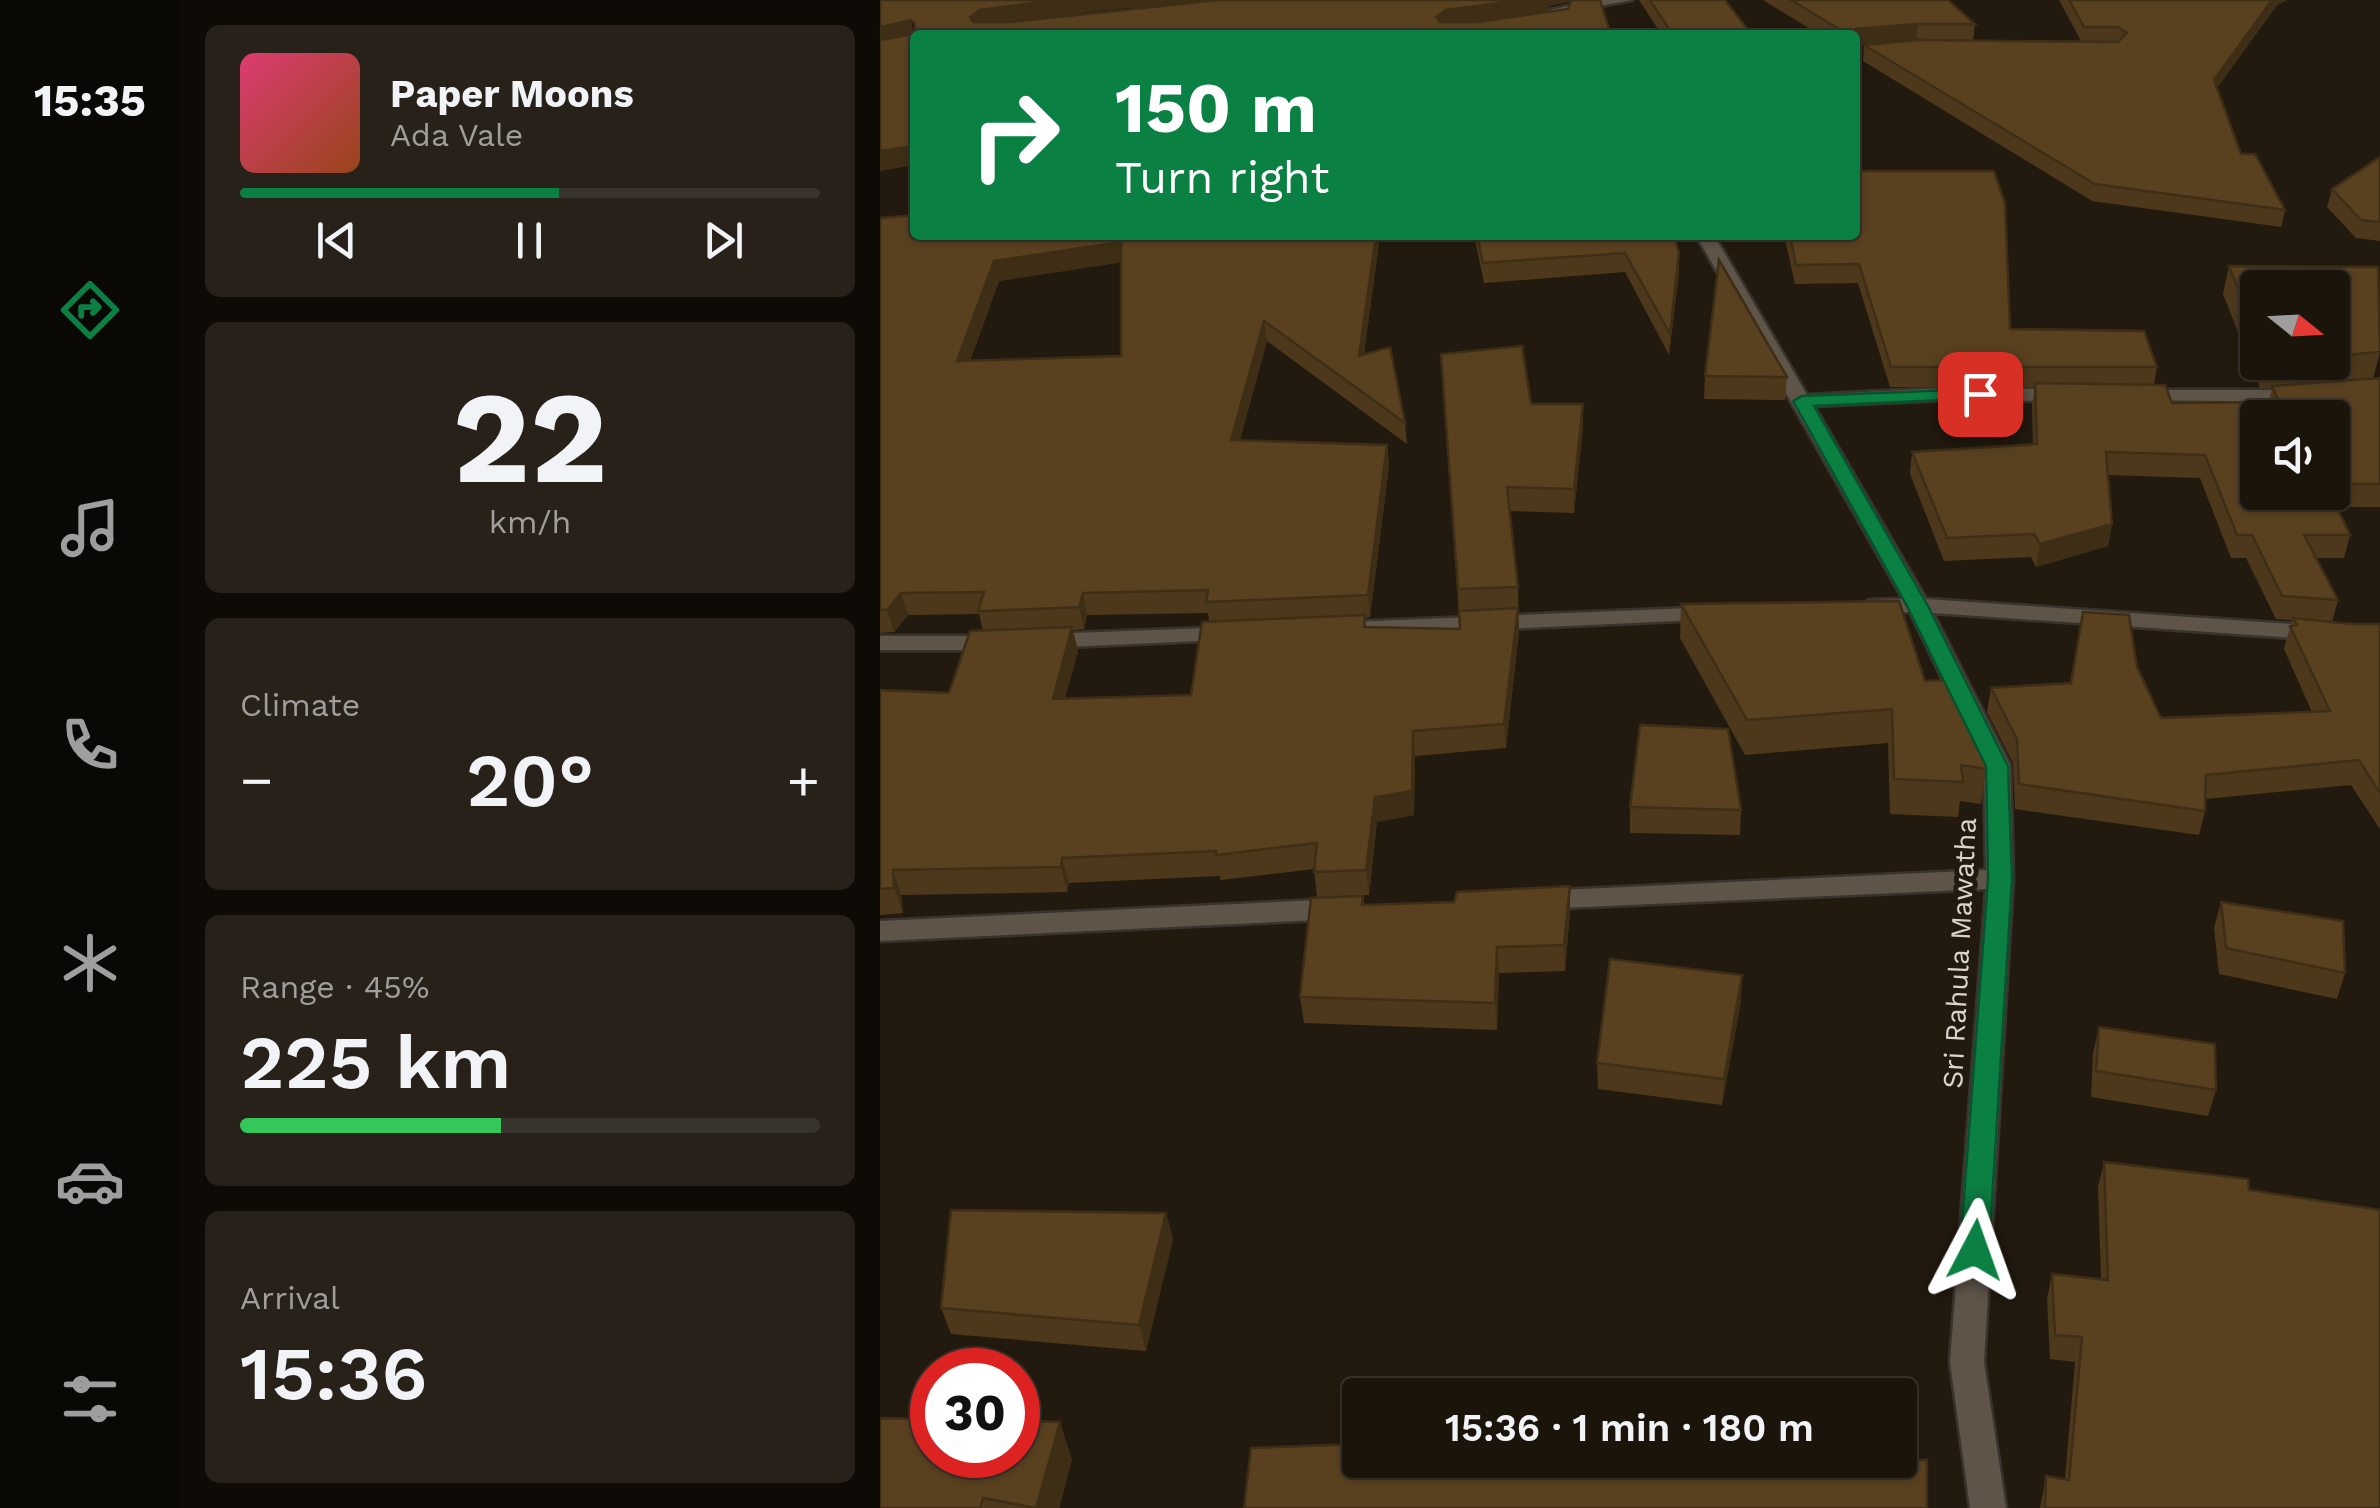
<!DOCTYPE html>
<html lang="en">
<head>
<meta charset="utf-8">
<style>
  body { margin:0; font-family:"Work Sans",sans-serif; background:#272119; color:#f1f3f6; height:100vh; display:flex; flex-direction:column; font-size:38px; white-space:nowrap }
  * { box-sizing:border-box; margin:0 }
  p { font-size:32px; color:#9f9e9d }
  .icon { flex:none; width:55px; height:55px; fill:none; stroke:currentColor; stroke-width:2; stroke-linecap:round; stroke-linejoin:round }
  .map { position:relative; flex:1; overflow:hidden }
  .drawer { display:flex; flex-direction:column; gap:25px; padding:25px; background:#0e0b06; width:700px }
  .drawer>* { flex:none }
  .banner { position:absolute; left:30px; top:30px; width:950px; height:210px; border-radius:10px; box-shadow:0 2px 8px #0004,0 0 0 2px #38332c; background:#0b8043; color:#fff; overflow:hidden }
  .needle { width:65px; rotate:108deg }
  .tools { position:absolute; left:1360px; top:270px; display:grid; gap:20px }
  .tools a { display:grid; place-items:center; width:110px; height:110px; border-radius:10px; background:#1a140b; box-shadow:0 2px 8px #0004,0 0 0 2px #38332c; font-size:50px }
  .speed { position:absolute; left:30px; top:1348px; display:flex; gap:20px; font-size:50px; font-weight:700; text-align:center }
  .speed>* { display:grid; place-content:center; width:130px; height:130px; border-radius:50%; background:#1a140b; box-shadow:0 2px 8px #0004,0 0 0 2px #38332c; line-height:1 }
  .speed .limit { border:15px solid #d22; background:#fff; color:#111 }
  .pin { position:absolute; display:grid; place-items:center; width:85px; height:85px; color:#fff; margin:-42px; border-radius:20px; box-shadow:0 5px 15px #0006 }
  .me { position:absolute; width:110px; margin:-55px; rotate:4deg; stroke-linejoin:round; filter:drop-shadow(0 0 8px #0008) }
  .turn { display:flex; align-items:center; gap:35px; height:210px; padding:0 40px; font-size:45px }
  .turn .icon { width:130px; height:130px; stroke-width:2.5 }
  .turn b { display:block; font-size:70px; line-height:85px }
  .big { font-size:75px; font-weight:600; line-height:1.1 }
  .drawer .tile { flex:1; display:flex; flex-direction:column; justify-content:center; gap:15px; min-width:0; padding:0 35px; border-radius:15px; background:#272119 }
  .drawer .dial { align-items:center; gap:0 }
  .dial b { font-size:130px; line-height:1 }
  .song { display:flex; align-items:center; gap:30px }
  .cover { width:120px; height:120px; border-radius:15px; background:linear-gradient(135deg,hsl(340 70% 55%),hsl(20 70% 35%)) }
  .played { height:10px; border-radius:5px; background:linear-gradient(90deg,#0b8043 55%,#38332c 55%) }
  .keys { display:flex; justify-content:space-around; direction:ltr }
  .heat { display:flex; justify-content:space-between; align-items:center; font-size:55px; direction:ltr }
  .charge { height:15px; border-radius:8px; background:linear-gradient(90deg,#34c759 45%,#38332c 0) }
  .trip { position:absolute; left:462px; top:1378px; width:575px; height:100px; border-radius:10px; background:#1a140b; box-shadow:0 2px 8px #0004,0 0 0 2px #38332c; font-weight:600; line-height:100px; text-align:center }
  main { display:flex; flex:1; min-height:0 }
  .menu { display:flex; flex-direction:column; width:180px; justify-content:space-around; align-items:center; background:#0a0804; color:#9f9e9d }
  .menu .icon { width:70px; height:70px }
  .menu .on { color:#0b8043 }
  .menu b { font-size:45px; color:#f1f3f6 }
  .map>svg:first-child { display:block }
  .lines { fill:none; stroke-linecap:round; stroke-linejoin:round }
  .minor-casing { stroke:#39332d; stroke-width:5 }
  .minor { fill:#5e5448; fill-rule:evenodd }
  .wall { fill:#4d381c; fill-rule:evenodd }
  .shaded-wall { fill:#3e2e16 }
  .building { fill:#594120; stroke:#3e2e16; stroke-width:2.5; fill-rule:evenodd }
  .route { fill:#0b8043; stroke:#07532c; stroke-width:2.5 }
  .labels { text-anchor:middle; stroke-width:10; stroke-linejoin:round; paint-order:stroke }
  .street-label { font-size:28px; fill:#dad4cd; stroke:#221a0f }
</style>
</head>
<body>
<main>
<nav class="menu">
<b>15:35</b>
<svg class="icon on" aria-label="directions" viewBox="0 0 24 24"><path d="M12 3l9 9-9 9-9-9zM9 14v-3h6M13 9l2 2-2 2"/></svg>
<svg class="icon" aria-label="music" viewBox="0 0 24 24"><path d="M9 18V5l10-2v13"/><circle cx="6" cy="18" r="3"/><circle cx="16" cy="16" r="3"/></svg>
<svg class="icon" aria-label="phone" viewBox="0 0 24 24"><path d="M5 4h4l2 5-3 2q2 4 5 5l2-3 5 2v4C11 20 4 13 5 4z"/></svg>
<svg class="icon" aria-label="climate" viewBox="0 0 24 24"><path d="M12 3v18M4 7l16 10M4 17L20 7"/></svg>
<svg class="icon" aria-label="car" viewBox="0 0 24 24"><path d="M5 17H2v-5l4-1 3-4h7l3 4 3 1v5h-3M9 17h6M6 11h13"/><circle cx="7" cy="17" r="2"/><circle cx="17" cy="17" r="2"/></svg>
<svg class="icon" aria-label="filters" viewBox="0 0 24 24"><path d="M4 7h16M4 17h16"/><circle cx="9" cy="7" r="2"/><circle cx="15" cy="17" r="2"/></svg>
</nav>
<section class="drawer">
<div class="tile">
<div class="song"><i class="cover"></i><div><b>Paper Moons</b><p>Ada Vale</p></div></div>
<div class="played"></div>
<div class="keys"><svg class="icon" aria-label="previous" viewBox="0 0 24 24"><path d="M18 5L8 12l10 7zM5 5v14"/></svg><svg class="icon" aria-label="pause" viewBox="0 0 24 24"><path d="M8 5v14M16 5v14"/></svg><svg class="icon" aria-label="next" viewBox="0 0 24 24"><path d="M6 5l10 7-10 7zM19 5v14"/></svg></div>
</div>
<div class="tile dial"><b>22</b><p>km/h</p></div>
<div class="tile"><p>Climate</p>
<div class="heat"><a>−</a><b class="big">20°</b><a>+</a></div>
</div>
<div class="tile"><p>Range · 45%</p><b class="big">225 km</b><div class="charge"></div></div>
<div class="tile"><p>Arrival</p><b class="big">15:36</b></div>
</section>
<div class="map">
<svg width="1500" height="1508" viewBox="0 0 1500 1508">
  <rect width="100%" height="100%" fill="#221a0f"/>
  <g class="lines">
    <g class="minor-casing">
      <path id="minor" d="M717 0H752L677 14 670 10Z
        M816 235H834L927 395 1063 388 1187 389 1197 395 1187 401 1063 400 934 406 1046 599 1500 630V644L1053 613 1130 765 1133 879 1104 1362 1126 1508H1090L1070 1362 1106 889 659 909 649 907 645 900 649 893 659 891 1106 870 1104 765 1030 612 989 614 978 607 989 600 1023 599Z
        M1257 390H1422L1432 396 1422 402 1250 400V392Z
        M834 607 845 614 842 619 470 636 458 629 470 622Z
        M355 627 367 634 363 639 165 648 153 641 165 634Z
        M0 636H120L132 643 120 650H0Z
        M460 899 470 902 474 909 470 916 460 919 0 941V921Z"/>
    </g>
    <use href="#minor" class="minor"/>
  </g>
  <path class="wall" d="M759 0H845L872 35H782Z
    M883 0H1068L1095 24 1093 41H1201L1179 0H1407L1397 5 1337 88 1361 154 1405 210 1401 227 1212 201 983 61 984 45 1037 40 975 46V35H940Z
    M1500 157V241L1476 238 1447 207 1452 189Z
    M975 169 977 171H1114L1125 203 1130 329 1264 331 1277 367 1274 384 1285 385 1292 403 1389 402 1392 388H1380L1343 294 1349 266 1498 267 1500 352 1493 379 1500 378V507H1456L1470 535 1464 558H1436L1458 600 1452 622 1471 624H1500V829L1471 785 1325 799V811L1319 835 1135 809 1133 763 1107 712 1111 688 1190 683 1203 612 1249 615 1257 667 1281 718 1432 712 1404 649 1412 620 1396 619 1366 558H1351L1320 478 1228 475 1232 524 1228 546 1156 567 1151 557 1064 561 1030 474 1032 452 1153 445 1152 405 1155 387H1010L978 283 915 284 904 235H975ZM1378 288H1452V362H1378ZM1378 418H1452V492H1378Z
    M0 218 35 235H500L484 354 525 423 527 444 387 341 360 440 507 445 509 466 490 617 485 618 486 627 580 629 561 354 651 404 703 427 694 513 630 511 638 587 639 632 626 748 535 756 534 815 497 822 489 895 437 897 434 869 340 880V876L189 883 187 892 21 895 23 913 0 915V690L69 693 103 630 99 614 28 615 14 632 0 633ZM241 262V356L90 361 119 281ZM328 613 329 621 311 695 185 698 198 651 193 630 204 629 207 615Z
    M594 235H794L799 273 789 355 745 272 604 283Z
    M825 376 907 377 905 400 824 399Z
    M801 604 1045 681 1106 769 1101 804 1080 801 1078 817 1010 814 1008 743 865 755 800 638Z
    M750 807 861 810 860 835 750 833Z
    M483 896 484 905 690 912 685 971 619 973 617 1030 424 1023 420 997Z
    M1341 902 1465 973 1457 999 1339 974 1334 928Z
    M861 1001 842 1105 718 1089 717 1063Z
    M1219 1027 1336 1090 1328 1116 1211 1097 1213 1053Z
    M1224 1162 1369 1190 1500 1508H1160L1166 1476 1185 1479 1195 1362 1170 1359 1167 1299 1172 1274 1221 1279 1218 1187Z
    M286 1213 293 1239 266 1351 71 1334 61 1308Z
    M192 1459 179 1508H0Z"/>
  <path class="shaded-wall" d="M175 0H339L217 11 103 27 93 34 90 17 100 10Z
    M642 0H699L669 6 668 13 557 34 556 17 566 10Z
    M1392 0H1407L1397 5 1331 96 1334 80Z
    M31 20 34 37 0 45V27Z
    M1038 24 1036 40 975 46V35H973L976 29Z
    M35 146V165L0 171V151Z
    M496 235H500L481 376 479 356Z
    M241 242 244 262 119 281 82 382 77 361 114 261Z
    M799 253V273L789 355 790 334Z
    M384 321 387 341 354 462 351 440Z
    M703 404V427L694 513V489Z
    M507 445 509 466 490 617 488 595Z
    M1232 524 1228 546 1156 567 1160 544Z
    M21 593 28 615 14 632 7 610Z
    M203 593 207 615 204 629 199 607Z
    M638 608 639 632 626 748 624 724Z
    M192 627 198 651 178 723 173 699Z
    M533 731 535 756 534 815 497 822 489 895 486 870 495 797Z
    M182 858 189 883 187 892 181 867Z
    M13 870 21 895 23 913 14 888Z
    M690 886V912L685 971 684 945Z
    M617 947 619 973 617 1030 615 1003Z
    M862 975 861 1001 842 1105 844 1079Z
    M286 1213 293 1239 266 1351 259 1325Z
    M180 1422 192 1459 179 1508H156Z
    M550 1460H553V1466L552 1500 549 1475Z"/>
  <path class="building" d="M0 0H175L100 10 90 17 93 22H131L338 0H642L566 10 556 17 560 22H598L688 9 691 0H720L731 35H35V146L0 151V40L34 34 35 24 31 20 0 27Z
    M770 0H845L872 35H793Z
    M911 0H1068L1095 24H1038L976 29 973 35H969Z
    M1189 0H1392L1334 80 1361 154H1375L1405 210 1215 184 984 45 1038 40 1238 42 1247 33 1238 27H1204Z
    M1500 157V222L1481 220 1452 189Z
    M975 169 977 171H1114L1125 203 1130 329 1264 331 1277 367H1011L979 264 916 265 910 235H975Z
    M35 215V235H496L479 356 510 347 525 423 384 321 351 440 507 445 488 595 326 602 328 590 203 593 199 607 105 611H98L104 592 21 593 7 610H0V218ZM241 242V356L77 361 114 261Z
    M597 235H794L799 253 790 334 745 253 603 263Z
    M839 260 907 377 825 376Z
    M1349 266 1498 267 1500 352 1452 356V288H1378V337Z
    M642 346 651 404H703L694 489 627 487 638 587 578 589 561 354Z
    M1500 378V484H1452V418H1378V492H1450L1470 535H1424L1458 600 1402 596 1372 535H1357L1325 455 1226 452 1232 524 1160 544 1154 534 1067 538 1032 452 1157 444 1155 383 1285 385 1292 403 1399 402 1392 386Z
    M1019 601 1045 681 1080 679 1105 731 1106 769 1081 765 1083 782 1014 779 1012 709 867 720 801 604Z
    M638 608 624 724 533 731 532 791 495 797 486 870 434 872 437 843 336 855V851L182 858 181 867 13 870 14 888 0 889V690L69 693 90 631 192 627 173 699 311 695 322 622 485 615 484 627 580 629 579 611Z
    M1203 612 1249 615 1257 667 1281 718 1450 711 1410 626 1417 625 1413 618 1471 624H1500V793L1479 760 1326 775 1325 811 1139 784 1137 739 1111 688 1191 683Z
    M760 725 848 729 861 810 750 807Z
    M690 886 684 945 617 947 615 1003 420 997 431 898 483 896 482 905 574 902 577 892Z
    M1341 902 1463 921 1465 973 1346 948Z
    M730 959 862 975 844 1079 717 1063Z
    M1219 1027 1335 1044 1336 1090 1216 1071Z
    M1224 1162 1368 1179 1369 1190 1500 1210V1508H1165L1166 1476 1189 1480 1202 1337 1175 1335 1172 1274 1228 1280Z
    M71 1210 286 1213 259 1325 61 1308Z
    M0 1418 52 1419V1455H138V1421L180 1422 156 1508 103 1498 100 1508H0Z
    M480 1444V1460H550L549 1475 837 1465V1460H1047V1508H364L371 1448Z"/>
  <path class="route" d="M1100 389 1109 394 1106 398 934 406 1048 606 1128 766 1132 879 1109 1250 1105 1259 1095 1263 1084 1259 1080 1250 1108 879 1106 766 1027 606 913 401 922 396Z"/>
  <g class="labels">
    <g class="street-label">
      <text transform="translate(1079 953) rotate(-87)" y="10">Sri Rahula Mawatha</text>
    </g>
  </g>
</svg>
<div class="tools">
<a><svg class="needle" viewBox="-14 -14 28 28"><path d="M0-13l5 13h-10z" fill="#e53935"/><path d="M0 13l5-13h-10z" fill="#9f9e9d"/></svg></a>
<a><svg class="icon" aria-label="sound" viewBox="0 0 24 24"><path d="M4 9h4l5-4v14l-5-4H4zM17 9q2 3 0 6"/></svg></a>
</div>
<div class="speed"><div class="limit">30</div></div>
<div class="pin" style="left:1100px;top:394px;background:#d93025"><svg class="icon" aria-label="arrive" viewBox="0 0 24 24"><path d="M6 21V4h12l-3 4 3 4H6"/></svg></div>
<svg class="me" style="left:1095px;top:1250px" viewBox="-20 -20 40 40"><path d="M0-17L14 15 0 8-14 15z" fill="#0b8043" stroke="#fff" stroke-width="4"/></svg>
<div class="trip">15:36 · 1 min · 180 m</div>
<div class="banner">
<div class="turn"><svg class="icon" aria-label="right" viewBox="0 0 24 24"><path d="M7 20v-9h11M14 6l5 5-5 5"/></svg><div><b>150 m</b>Turn right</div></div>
</div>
</div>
</main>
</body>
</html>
